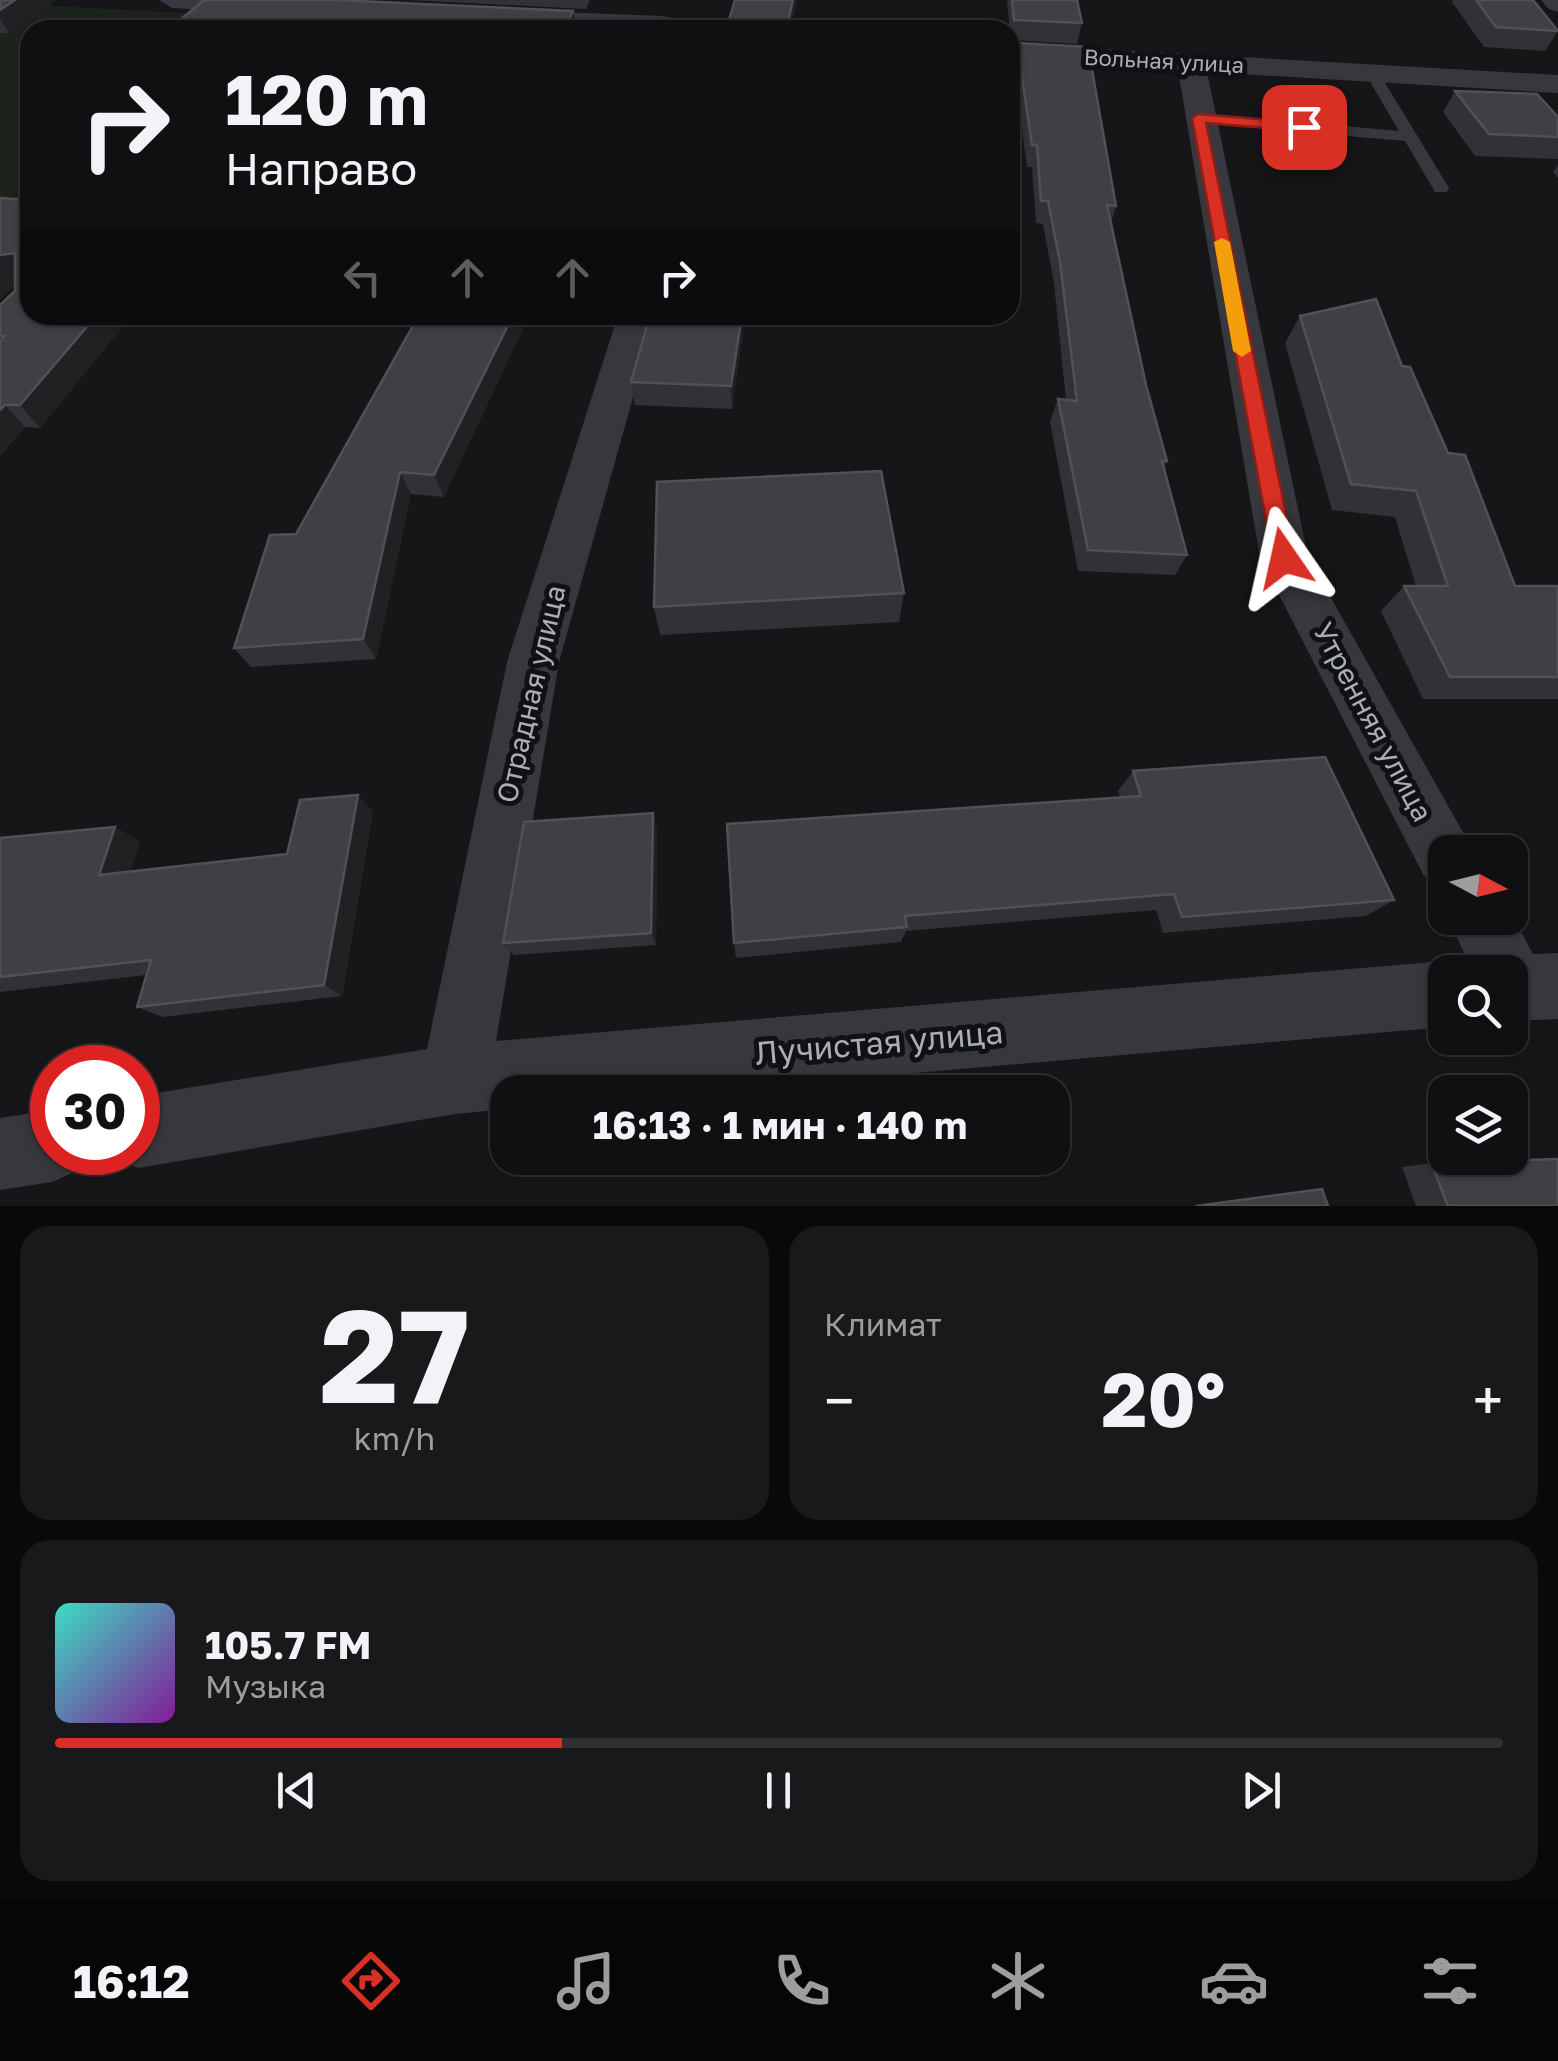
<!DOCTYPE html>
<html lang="ru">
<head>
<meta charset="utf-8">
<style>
  body { margin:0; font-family:"Golos Text",sans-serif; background:#19191b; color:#f1f3f6; height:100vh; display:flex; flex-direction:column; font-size:38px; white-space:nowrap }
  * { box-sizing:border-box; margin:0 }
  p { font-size:32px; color:#9c9d9f }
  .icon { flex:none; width:55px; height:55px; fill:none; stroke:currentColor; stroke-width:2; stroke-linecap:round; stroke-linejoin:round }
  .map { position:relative; height:1206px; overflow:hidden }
  .details { display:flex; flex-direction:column; gap:20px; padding:20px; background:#09090a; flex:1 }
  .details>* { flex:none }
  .guide { position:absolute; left:20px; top:20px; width:1000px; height:305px; border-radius:30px; box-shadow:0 2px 8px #0004,0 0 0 2px #303032; background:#101012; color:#f1f3f6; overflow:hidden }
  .needle { width:65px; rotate:97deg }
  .fabs { position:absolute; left:1428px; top:835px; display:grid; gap:20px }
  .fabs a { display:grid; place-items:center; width:100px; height:100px; border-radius:20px; background:#101012; box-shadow:0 2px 8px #0004,0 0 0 2px #303032; font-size:50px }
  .speed { position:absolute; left:30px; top:1045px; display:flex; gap:20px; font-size:50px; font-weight:700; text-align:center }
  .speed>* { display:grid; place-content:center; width:130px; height:130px; border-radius:50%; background:#101012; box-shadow:0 2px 8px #0004,0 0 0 2px #303032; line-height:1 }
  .speed .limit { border:15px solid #d22; background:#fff; color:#111 }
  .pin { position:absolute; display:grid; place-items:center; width:85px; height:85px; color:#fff; margin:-42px; border-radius:20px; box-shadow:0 5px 15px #0006 }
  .me { position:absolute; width:110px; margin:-55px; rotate:349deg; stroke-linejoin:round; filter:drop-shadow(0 0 8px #0008) }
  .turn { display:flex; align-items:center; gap:35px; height:210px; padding:0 40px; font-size:45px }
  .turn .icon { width:130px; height:130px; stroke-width:2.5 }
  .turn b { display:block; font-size:70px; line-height:85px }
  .lanes { display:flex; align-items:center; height:95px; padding:0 40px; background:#0003; justify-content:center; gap:50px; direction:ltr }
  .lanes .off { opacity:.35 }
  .big { font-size:75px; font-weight:700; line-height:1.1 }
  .details .widget { flex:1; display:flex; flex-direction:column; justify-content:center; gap:15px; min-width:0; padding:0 35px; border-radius:30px; background:#19191b }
  .details .dial { align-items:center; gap:0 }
  .dial b { font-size:130px; line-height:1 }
  .song { display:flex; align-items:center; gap:30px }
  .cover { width:120px; height:120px; border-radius:15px; background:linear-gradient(135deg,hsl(170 70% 55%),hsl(290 70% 35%)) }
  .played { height:10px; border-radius:5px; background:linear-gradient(90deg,#d93025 35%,#303032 35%) }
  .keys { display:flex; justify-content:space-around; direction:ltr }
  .heat { display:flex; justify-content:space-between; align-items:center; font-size:55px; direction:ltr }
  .details .tiles { flex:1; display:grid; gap:20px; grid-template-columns:1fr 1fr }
  .widget:last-child { grid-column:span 2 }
  .trip { position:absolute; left:490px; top:1075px; width:580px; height:100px; border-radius:30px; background:#101012; box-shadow:0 2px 8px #0004,0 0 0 2px #303032; font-weight:700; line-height:100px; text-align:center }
  .menu { display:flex; height:160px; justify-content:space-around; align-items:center; background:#060607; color:#9c9d9f }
  .menu .icon { width:70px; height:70px }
  .menu .selected { color:#d93025 }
  .menu b { font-size:45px; color:#f1f3f6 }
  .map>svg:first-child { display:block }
  .green { fill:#1c231d }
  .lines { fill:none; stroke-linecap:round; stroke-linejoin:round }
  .lane { fill:#37383d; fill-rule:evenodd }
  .street { fill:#37383d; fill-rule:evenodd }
  .wall { fill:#323236 }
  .shaded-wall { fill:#212124 }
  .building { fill:#3f3f44; stroke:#4f5156; stroke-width:2.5 }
  .route { fill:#d93025; stroke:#8d1f18; stroke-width:2.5 }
  .slow { fill:#f59e0b }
  .labels { text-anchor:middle; stroke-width:10; stroke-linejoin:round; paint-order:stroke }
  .far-street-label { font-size:22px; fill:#a8adb8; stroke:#111113 }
  .street-label { font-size:28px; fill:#a8adb8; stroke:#111113 }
  .near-street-label { font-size:32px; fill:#a8adb8; stroke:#111113 }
</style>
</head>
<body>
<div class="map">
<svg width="1558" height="1206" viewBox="0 0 1558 1206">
  <rect width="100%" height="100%" fill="#161618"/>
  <path class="green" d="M0 3 253 17 271 30H30V271L0 300Z"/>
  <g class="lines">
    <path class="lane" d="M1372 69 1379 73 1449 188 1447 192H1435L1405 141 1199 123 1191 118 1199 113 1399 131 1365 73Z"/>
    <path class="street" d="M159 0H279L285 6 272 14 172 8Z
      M1541 0H1558V12L1549 9Z
      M507 10 661 16 709 24 713 30H612L498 24 494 18 498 12Z
      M1010 44 1558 75V93L1207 72 1308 557 1474 852H1445V884L1424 876 1260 558 1178 70 1010 60Z
      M618 315H656L559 662 496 1041 1445 961 1469 972H1445V1027L697 1092H508V1109L455 1114 138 1168 113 1157 111 1152H138V1096L427 1049 507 662Z
      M1510 912 1533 954 1558 953V1019L1510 1021V972H1473L1448 918H1510Z
      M52 1110V1152H85L77 1171 52 1182 0 1190V1118Z"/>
  </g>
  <path class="wall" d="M0 0H56L9 33H0Z
    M408 0H590L586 9Z
    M1007 0H1077L1082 23 1077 44 1011 40Z
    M1453 0H1533L1558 31 1545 51 1484 47 1452 2Z
    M1017 43 1116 206 1111 223 1146 385 1167 461 1164 469 1187 555 1175 575 1078 571 1050 422 1058 399 1066 400 1054 284 1043 224 1036 223 1032 167H1027L1013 64Z
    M1455 91 1558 117V159L1475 156 1443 112Z
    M1558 165V178L1553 172Z
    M0 198 30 315H135L114 337 40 428 25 427 0 456V305L15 291V278L0 292Z
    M419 315 444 497 411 494 376 659 251 667 234 648 296 534Z
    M1300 316 1402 366 1448 453 1515 586H1558V699H1423L1381 611 1404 586H1416L1395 517 1332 510 1285 343Z
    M743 332 732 409 635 405 631 382Z
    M904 593 899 622 660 635 654 607Z
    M1133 771 1394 900 1366 916 1163 933 1156 910 906 931 901 942 736 958 734 943 1120 797 1118 791Z
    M373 811 342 996 163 1017 137 1007 146 975 0 992V838L115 827 140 842 130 872 287 854Z
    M653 813 657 829 656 945 514 955 503 943Z
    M1431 1163 1558 1206H1416L1402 1167Z"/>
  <path class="shaded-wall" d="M15 0H56L9 33 0 19V10Z
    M793 0H797L791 30H786Z
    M573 11 576 30H564Z
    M15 253 14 278 0 292V255Z
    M97 315H135L114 337 40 428 20 405Z
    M513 315H530L444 497 434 475Z
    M742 315 743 332 732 409 731 386Z
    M5 405 25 427 0 456V410Z
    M400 472 411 494 376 659 363 639Z
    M358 795 373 811 342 996 324 985Z
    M653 813 657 829 656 945 651 933Z
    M115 827 140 842 124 890 99 875Z"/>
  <path class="building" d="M0 0H15L0 10Z
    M204 0H337L573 11 564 30H168Z
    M735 0H793L786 30H726Z
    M1012 0H1077L1082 23 1014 20Z
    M1476 0H1533L1558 31 1496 27Z
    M1017 43 1088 47 1116 206 1107 205 1146 385 1167 461H1162L1187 555 1088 550 1058 399 1077 401 1060 262 1048 201H1041L1037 145H1032Z
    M1455 91 1537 94 1558 117V137L1489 134Z
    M0 198 30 200V315H97L20 405H5L0 410V342L5 336H0V305L15 291V253L0 255Z
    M1376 299 1402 366 1410 367 1448 453 1465 455 1515 586H1558V677H1450L1404 586H1448L1416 491 1351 484 1300 316Z
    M419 315H513L434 475 400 472 363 639 234 648 270 535 296 534Z
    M650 315H742L731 386 631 382Z
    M881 471 904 593 654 607 657 482Z
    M1325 757 1394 900 1182 917 1174 894 905 916 907 927 734 943 727 824 1141 796 1133 771Z
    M358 795 324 985 137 1007 151 960 0 977V838L115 827 99 875 287 854 300 800Z
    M653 813 651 933 503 943 524 822Z
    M1558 1159V1206H1448L1431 1163Z
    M1322 1189 1328 1206H1196Z"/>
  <path class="route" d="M1198 114 1304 123 1311 127 1304 131 1206 123 1295 558 1284 567 1273 558 1192 118Z"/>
  <path class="slow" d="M1222 238 1230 242 1251 351 1242 357 1233 351 1214 242Z"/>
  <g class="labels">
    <g class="far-street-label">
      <text transform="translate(1164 61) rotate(3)" y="8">Вольная улица</text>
    </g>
    <g class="street-label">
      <text transform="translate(531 694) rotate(-77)" y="10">Отрадная улица</text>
      <text transform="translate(1373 722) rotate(62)" y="10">Утренняя улица</text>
    </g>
    <g class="near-street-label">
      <text transform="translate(879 1043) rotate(-5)" y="11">Лучистая улица</text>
    </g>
  </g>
</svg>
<div class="fabs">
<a><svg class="needle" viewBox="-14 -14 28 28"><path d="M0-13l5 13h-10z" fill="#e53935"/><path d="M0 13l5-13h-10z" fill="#9c9d9f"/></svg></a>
<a><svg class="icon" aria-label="search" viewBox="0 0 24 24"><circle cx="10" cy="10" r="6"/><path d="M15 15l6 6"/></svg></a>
<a><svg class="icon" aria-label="layers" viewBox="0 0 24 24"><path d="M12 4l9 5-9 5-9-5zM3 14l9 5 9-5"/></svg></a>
</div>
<div class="speed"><div class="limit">30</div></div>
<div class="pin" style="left:1304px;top:127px;background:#d93025"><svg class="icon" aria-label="arrive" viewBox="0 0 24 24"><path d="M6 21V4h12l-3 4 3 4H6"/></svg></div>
<svg class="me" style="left:1284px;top:558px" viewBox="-20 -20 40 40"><path d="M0-17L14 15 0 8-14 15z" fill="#d93025" stroke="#fff" stroke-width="4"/></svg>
<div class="trip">16:13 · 1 мин · 140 m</div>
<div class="guide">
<div class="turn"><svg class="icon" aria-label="right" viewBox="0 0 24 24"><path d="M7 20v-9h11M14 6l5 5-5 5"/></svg><div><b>120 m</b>Направо</div></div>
<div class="lanes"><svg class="icon off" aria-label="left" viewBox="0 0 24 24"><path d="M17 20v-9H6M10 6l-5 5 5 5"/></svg><svg class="icon off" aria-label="ahead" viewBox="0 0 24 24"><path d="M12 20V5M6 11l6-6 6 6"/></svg><svg class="icon off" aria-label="ahead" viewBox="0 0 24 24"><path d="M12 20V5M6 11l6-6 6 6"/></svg><svg class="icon" aria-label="right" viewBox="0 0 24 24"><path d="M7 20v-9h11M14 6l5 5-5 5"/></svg></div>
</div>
</div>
<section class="details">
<div class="tiles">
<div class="widget dial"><b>27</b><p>km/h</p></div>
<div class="widget"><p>Климат</p>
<div class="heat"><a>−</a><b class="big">20°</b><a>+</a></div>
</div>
<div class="widget">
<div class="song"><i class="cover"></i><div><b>105.7 FM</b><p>Музыка</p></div></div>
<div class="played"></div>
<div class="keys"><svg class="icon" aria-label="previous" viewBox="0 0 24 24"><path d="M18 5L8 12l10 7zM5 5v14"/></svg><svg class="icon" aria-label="pause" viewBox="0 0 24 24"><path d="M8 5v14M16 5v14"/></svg><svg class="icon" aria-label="next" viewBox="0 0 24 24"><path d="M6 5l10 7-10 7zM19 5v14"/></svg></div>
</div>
</div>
</section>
<nav class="menu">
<b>16:12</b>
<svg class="icon selected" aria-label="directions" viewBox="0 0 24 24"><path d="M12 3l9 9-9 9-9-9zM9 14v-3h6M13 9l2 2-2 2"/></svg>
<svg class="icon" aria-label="music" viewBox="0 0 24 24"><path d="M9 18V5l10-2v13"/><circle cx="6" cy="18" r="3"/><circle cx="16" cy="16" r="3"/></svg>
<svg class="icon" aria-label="phone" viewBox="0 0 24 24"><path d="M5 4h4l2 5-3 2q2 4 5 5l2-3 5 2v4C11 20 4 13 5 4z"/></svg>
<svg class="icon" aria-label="climate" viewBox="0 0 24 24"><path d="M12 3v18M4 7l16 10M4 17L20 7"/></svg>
<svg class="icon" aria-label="car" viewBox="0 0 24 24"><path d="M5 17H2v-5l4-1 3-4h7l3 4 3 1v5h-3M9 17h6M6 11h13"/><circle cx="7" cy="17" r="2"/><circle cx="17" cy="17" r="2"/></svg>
<svg class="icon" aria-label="filters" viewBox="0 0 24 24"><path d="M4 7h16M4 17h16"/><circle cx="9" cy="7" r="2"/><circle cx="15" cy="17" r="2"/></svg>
</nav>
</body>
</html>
